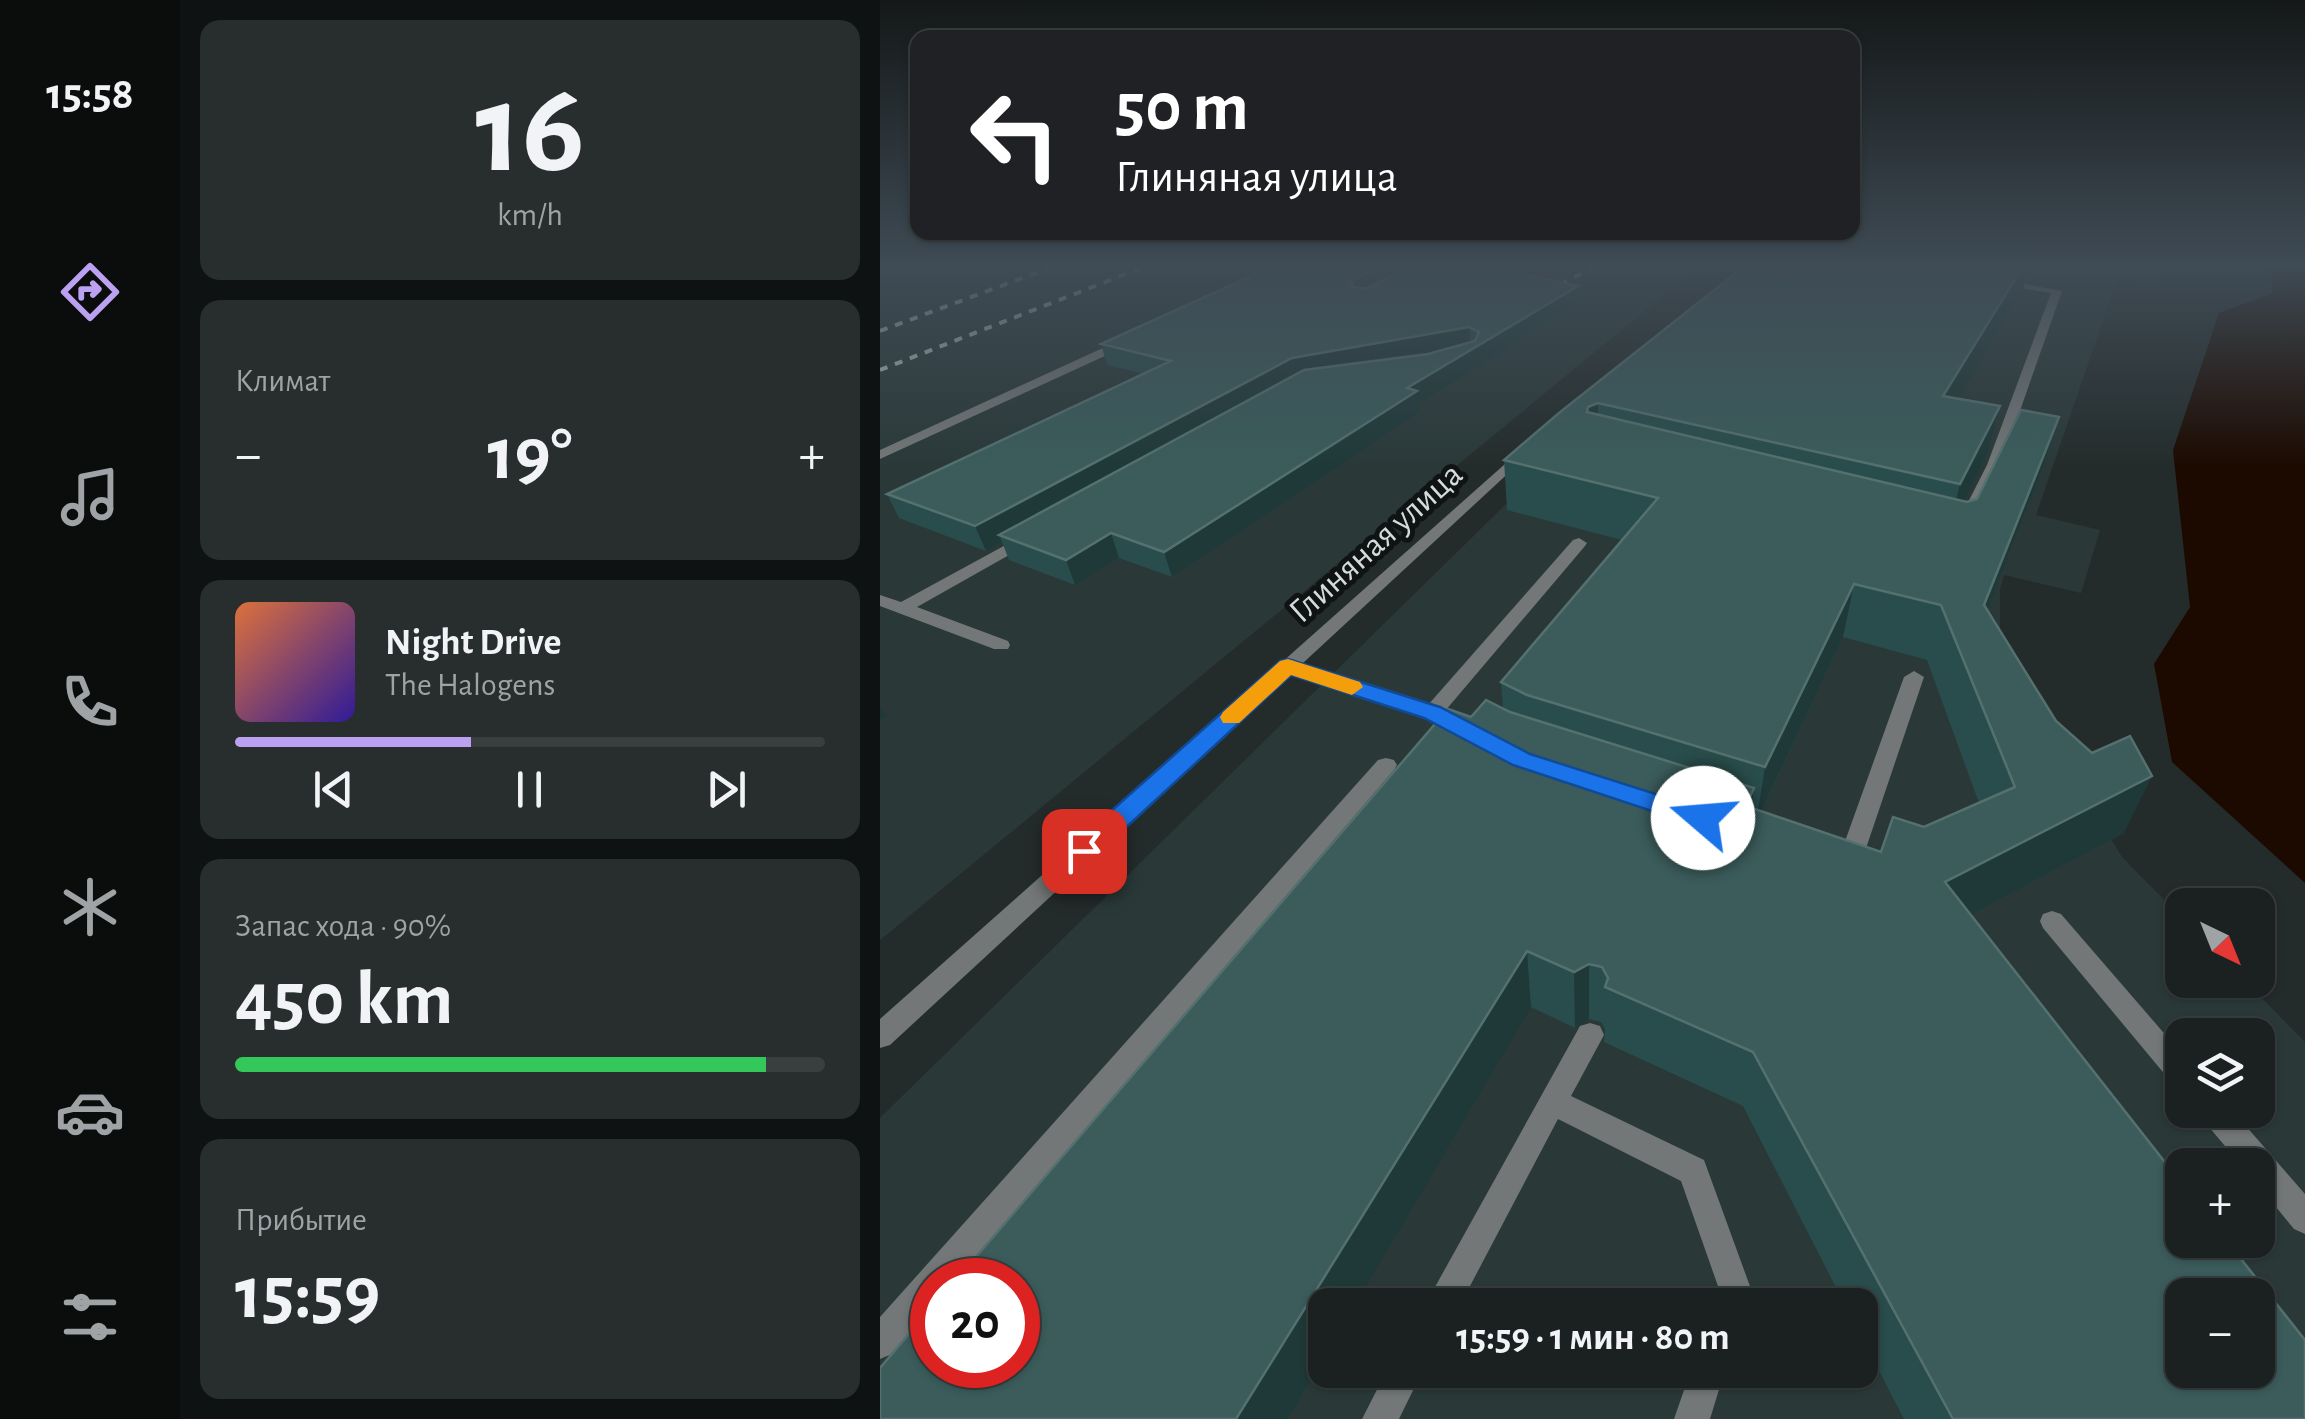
<!DOCTYPE html>
<html lang="ru">
<head>
<meta charset="utf-8">
<style>
  body { margin:0; font-family:"Alegreya Sans",sans-serif; background:#282e2d; color:#f1f3f6; height:100vh; display:flex; flex-direction:column; font-size:38px; white-space:nowrap }
  * { box-sizing:border-box; margin:0 }
  p { font-size:32px; color:#a0a3a5 }
  .icon { flex:none; width:55px; height:55px; fill:none; stroke:currentColor; stroke-width:2; stroke-linecap:round; stroke-linejoin:round }
  .map { position:relative; flex:1; overflow:hidden }
  .side { display:flex; flex-direction:column; gap:20px; padding:20px; background:#0f1212; width:700px }
  .side>* { flex:none }
  .guide { position:absolute; left:30px; top:30px; width:950px; height:210px; border-radius:20px; box-shadow:0 2px 8px #0004,0 0 0 2px #393e3e; background:#202124; color:#fff; overflow:hidden }
  .needle { width:65px; rotate:137deg }
  .tools { position:absolute; left:1285px; top:888px; display:grid; gap:20px }
  .tools a { display:grid; place-items:center; width:110px; height:110px; border-radius:20px; background:#1b2120; box-shadow:0 2px 8px #0004,0 0 0 2px #393e3e; font-size:50px }
  .speed { position:absolute; left:30px; top:1258px; display:flex; gap:20px; font-size:50px; font-weight:700; text-align:center }
  .speed>* { display:grid; place-content:center; width:130px; height:130px; border-radius:50%; background:#1b2120; box-shadow:0 2px 8px #0004,0 0 0 2px #393e3e; line-height:1 }
  .speed .limit { border:15px solid #d22; background:#fff; color:#111 }
  .pin { position:absolute; display:grid; place-items:center; width:85px; height:85px; color:#fff; margin:-42px; border-radius:20px; box-shadow:0 5px 15px #0006 }
  .me { position:absolute; width:110px; margin:-55px; rotate:288deg; stroke-linejoin:round; filter:drop-shadow(0 0 8px #0008) }
  .turn { display:flex; align-items:center; gap:35px; height:210px; padding:0 40px; font-size:45px }
  .turn .icon { width:130px; height:130px; stroke-width:2.5 }
  .turn b { display:block; font-size:70px; line-height:85px }
  .big { font-size:75px; font-weight:600; line-height:1.1 }
  .side .tile { flex:1; display:flex; flex-direction:column; justify-content:center; gap:15px; min-width:0; padding:0 35px; border-radius:20px; background:#282e2d }
  .side .dial { align-items:center; gap:0 }
  .dial b { font-size:130px; line-height:1 }
  .song { display:flex; align-items:center; gap:30px }
  .cover { width:120px; height:120px; border-radius:15px; background:linear-gradient(135deg,hsl(20 70% 55%),hsl(250 70% 35%)) }
  .played { height:10px; border-radius:5px; background:linear-gradient(90deg,#bca0f2 40%,#393e3e 40%) }
  .keys { display:flex; justify-content:space-around; direction:ltr }
  .heat { display:flex; justify-content:space-between; align-items:center; font-size:55px; direction:ltr }
  .charge { height:15px; border-radius:8px; background:linear-gradient(90deg,#34c759 90%,#393e3e 0) }
  .trip { position:absolute; left:428px; top:1288px; width:570px; height:100px; border-radius:20px; background:#1b2120; box-shadow:0 2px 8px #0004,0 0 0 2px #393e3e; font-weight:600; line-height:100px; text-align:center }
  main { display:flex; flex:1; min-height:0 }
  .tabs { display:flex; flex-direction:column; width:180px; justify-content:space-around; align-items:center; background:#0b0d0d; color:#a0a3a5 }
  .tabs .icon { width:70px; height:70px }
  .tabs .on { color:#bca0f2 }
  .tabs b { font-size:45px; color:#f1f3f6 }
  .map>svg:first-child { display:block }
  .built { fill:#2a3938; fill-rule:evenodd }
  .water { fill:#1c0a00 }
  .lines { fill:none; stroke-linecap:round; stroke-linejoin:round }
  .service { fill:#737777; fill-rule:evenodd }
  .minor { fill:#737777; fill-rule:evenodd }
  .rail { stroke:#babfbf; stroke-width:4; stroke-dasharray:8 8; stroke-linecap:butt }
  .wall { fill:#294d4c; fill-rule:evenodd }
  .shaded-wall { fill:#1f3938 }
  .building { fill:#3b5c5b; stroke:#54706f; stroke-width:2.5; fill-rule:evenodd }
  .route { fill:#1a73e8; stroke:#114b97; stroke-width:2.5 }
  .slow { fill:#f59e0b }
  .labels { text-anchor:middle; stroke-width:10; stroke-linejoin:round; paint-order:stroke }
  .street-label { font-size:35px; fill:#d5dada; stroke:#101313 }
</style>
</head>
<body>
<main>
<nav class="tabs">
<b>15:58</b>
<svg class="icon on" aria-label="directions" viewBox="0 0 24 24"><path d="M12 3l9 9-9 9-9-9zM9 14v-3h6M13 9l2 2-2 2"/></svg>
<svg class="icon" aria-label="music" viewBox="0 0 24 24"><path d="M9 18V5l10-2v13"/><circle cx="6" cy="18" r="3"/><circle cx="16" cy="16" r="3"/></svg>
<svg class="icon" aria-label="phone" viewBox="0 0 24 24"><path d="M5 4h4l2 5-3 2q2 4 5 5l2-3 5 2v4C11 20 4 13 5 4z"/></svg>
<svg class="icon" aria-label="climate" viewBox="0 0 24 24"><path d="M12 3v18M4 7l16 10M4 17L20 7"/></svg>
<svg class="icon" aria-label="car" viewBox="0 0 24 24"><path d="M5 17H2v-5l4-1 3-4h7l3 4 3 1v5h-3M9 17h6M6 11h13"/><circle cx="7" cy="17" r="2"/><circle cx="17" cy="17" r="2"/></svg>
<svg class="icon" aria-label="filters" viewBox="0 0 24 24"><path d="M4 7h16M4 17h16"/><circle cx="9" cy="7" r="2"/><circle cx="15" cy="17" r="2"/></svg>
</nav>
<section class="side">
<div class="tile dial"><b>16</b><p>km/h</p></div>
<div class="tile"><p>Климат</p>
<div class="heat"><a>−</a><b class="big">19°</b><a>+</a></div>
</div>
<div class="tile">
<div class="song"><i class="cover"></i><div><b>Night Drive</b><p>The Halogens</p></div></div>
<div class="played"></div>
<div class="keys"><svg class="icon" aria-label="previous" viewBox="0 0 24 24"><path d="M18 5L8 12l10 7zM5 5v14"/></svg><svg class="icon" aria-label="pause" viewBox="0 0 24 24"><path d="M8 5v14M16 5v14"/></svg><svg class="icon" aria-label="next" viewBox="0 0 24 24"><path d="M6 5l10 7-10 7zM19 5v14"/></svg></div>
</div>
<div class="tile"><p>Запас хода · 90%</p><b class="big">450 km</b><div class="charge"></div></div>
<div class="tile"><p>Прибытие</p><b class="big">15:59</b></div>
</section>
<div class="map">
<svg width="1425" height="1419" viewBox="0 0 1425 1419">
  <rect width="100%" height="100%" fill="#242c2b"/>
  <path class="built" d="M0 268H817L0 940Z
    M899 268H1282L1277 285 1237 280 1156 515 1220 530 1201 593 1124 575 1120 589V658L1242 857 1302 918V980H1364L1425 1042V1419H0V1118L672 459ZM1302 1035H1378V1110H1302ZM1302 1165H1378V1240H1302ZM52 1280H138V1365H52ZM1302 1295H1378V1370H1302ZM445 1305H980V1370H445Z"/>
  <path class="water" d="M1389 268H1425V883L1292 762 1274 664 1310 607 1293 450 1339 313 1393 293Z"/>
  <g class="lines">
    <path class="service" d="M0 268H8L0 272Z
      M1117 279 1182 291 1121 465 1093 524 1085 529 1077 524 1107 465 1171 293 1113 284 1112 282Z
      M249 336 253 337V343L0 459V450Z
      M146 534 154 539 152 542 37 607 128 641 130 645 128 649H114L0 606V595L21 602Z
      M699 538 707 543 705 546 565 711 592 725 595 730 592 735H578L545 718 401 670 398 666 408 660 415 662 548 705 693 540Z
      M1034 671 1044 677 980 866 976 872 968 875 957 871 953 865 959 858 1024 677Z
      M506 758 514 760 517 765 514 770 76 1280H52V1307L12 1354 0 1359V1317L498 760Z
      M1172 911 1181 914 1302 1054V1087L1292 1083 1163 928 1160 921 1163 914Z
      M710 1023 720 1026 724 1035 691 1096 824 1160 871 1289 867 1305H833L839 1289 801 1181 678 1119 580 1305H545L700 1026Z
      M1319 1110H1352L1425 1194V1234L1414 1229 1378 1185V1165H1361L1323 1120Z
      M507 1370H543L519 1419H482Z
      M811 1370H845L830 1419H794Z"/>
    <path class="minor" d="M643 448 648 449V455L10 1045 0 1048V1019Z"/>
    <path class="rail" d="M680 285 711 268
      M0 331 169 268
      M0 370 261 268"/>
  </g>
  <path class="wall" d="M862 268H1156L1148 281H1145L1142 292 1078 399 1107 454 1083 502H1087L1097 499 1179 417 1164 465 1107 610 1244 833 1091 915 1425 1419H1024L980 1334V1305H965L863 1106 724 1042 725 1029 721 1022 709 1019 695 1028 651 1007 445 1305V1356L408 1419H0L591 717 623 708 621 682 742 540 627 510 624 460ZM963 637 1047 660 1099 803 1044 827 1001 852 882 811Z
    M698 286V305L539 404 540 412 292 577 239 558 195 585 129 560 122 542 106 551 19 518 7 494 264 374 227 365 221 344Z"/>
  <path class="shaded-wall" d="M497 268H530L475 300 472 281Z
    M1142 268H1148L1142 292 1052 443 1063 396Z
    M698 286V305L539 404 540 412 292 577 284 552 527 388Z
    M589 327 591 347 119 535 122 542 106 551 95 526 412 358Z
    M718 403V450L707 412 708 407Z
    M1120 406 1107 454 1067 535 1080 484Z
    M1179 417 1164 465 1088 659 1104 605Z
    M231 533 239 558 195 585 186 560Z
    M974 584 963 637 876 823 885 767Z
    M0 706 6 716 0 720Z
    M1272 776 1244 833 1046 939 1065 882Z
    M874 788 866 845V806Z
    M647 951 651 1007 475 1305H445V1356L408 1419H356Z
    M709 964V1019L695 1028 694 972Z"/>
  <path class="building" d="M389 268H497L472 281 473 287 486 289 526 268H611L698 286 527 388 537 391 284 552 231 533 186 560 119 535 424 370 548 354 595 341 599 332 589 327 412 358 95 526 7 494 291 361 221 344Z
    M862 268H1142L1063 396 1120 406 1080 484 718 403 708 407 707 412 1087 502 1097 499 1141 410 1179 417 1104 605 1176 721 1212 753 1250 736 1272 776 1065 882 1302 1184V1240H1346L1425 1340V1419H1073L873 1052 725 987 728 978 722 967 709 964 694 972 647 951 356 1419H0V1368L52 1307V1365H138V1280H76L568 709 591 717 606 700 630 712 874 788 866 806 1001 852 1013 817 1044 827 1135 787 1061 605 974 584 885 767 647 695 621 682 778 498 624 460 679 413ZM1302 1295H1378V1370H1302Z"/>
  <linearGradient id="sky" x2="0" y2="1"><stop stop-color="#141818"/><stop offset="0.57" stop-color="#3f4b55"/><stop offset="1" stop-color="#3f4b55" stop-opacity="0"/></linearGradient>
  <rect width="1425" height="467" fill="url(#sky)"/>
  <path class="route" d="M408 659 560 707 650 754 832 812 836 818 832 825 823 828 633 765 544 718 411 675 213 858H194L191 851 194 844 400 661Z"/>
  <path class="slow" d="M408 659 480 682 483 687 472 695 411 675 359 723H343L340 717 343 712 400 661Z"/>
  <g class="labels">
    <g class="street-label">
      <text transform="translate(495 542) rotate(-42)" y="12">Глиняная улица</text>
    </g>
  </g>
</svg>
<div class="tools">
<a><svg class="needle" viewBox="-14 -14 28 28"><path d="M0-13l5 13h-10z" fill="#e53935"/><path d="M0 13l5-13h-10z" fill="#a0a3a5"/></svg></a>
<a><svg class="icon" aria-label="layers" viewBox="0 0 24 24"><path d="M12 4l9 5-9 5-9-5zM3 14l9 5 9-5"/></svg></a>
<a>+</a>
<a>−</a>
</div>
<div class="speed"><div class="limit">20</div></div>
<div class="pin" style="left:204px;top:851px;background:#d93025"><svg class="icon" aria-label="arrive" viewBox="0 0 24 24"><path d="M6 21V4h12l-3 4 3 4H6"/></svg></div>
<svg class="me" style="left:823px;top:818px" viewBox="-20 -20 40 40"><circle r="19" fill="#fff"/><path d="M0-13L10 11 0 6-10 11z" fill="#1a73e8"/></svg>
<div class="trip">15:59 · 1 мин · 80 m</div>
<div class="guide">
<div class="turn"><svg class="icon" aria-label="left" viewBox="0 0 24 24"><path d="M17 20v-9H6M10 6l-5 5 5 5"/></svg><div><b>50 m</b>Глиняная улица</div></div>
</div>
</div>
</main>
</body>
</html>
